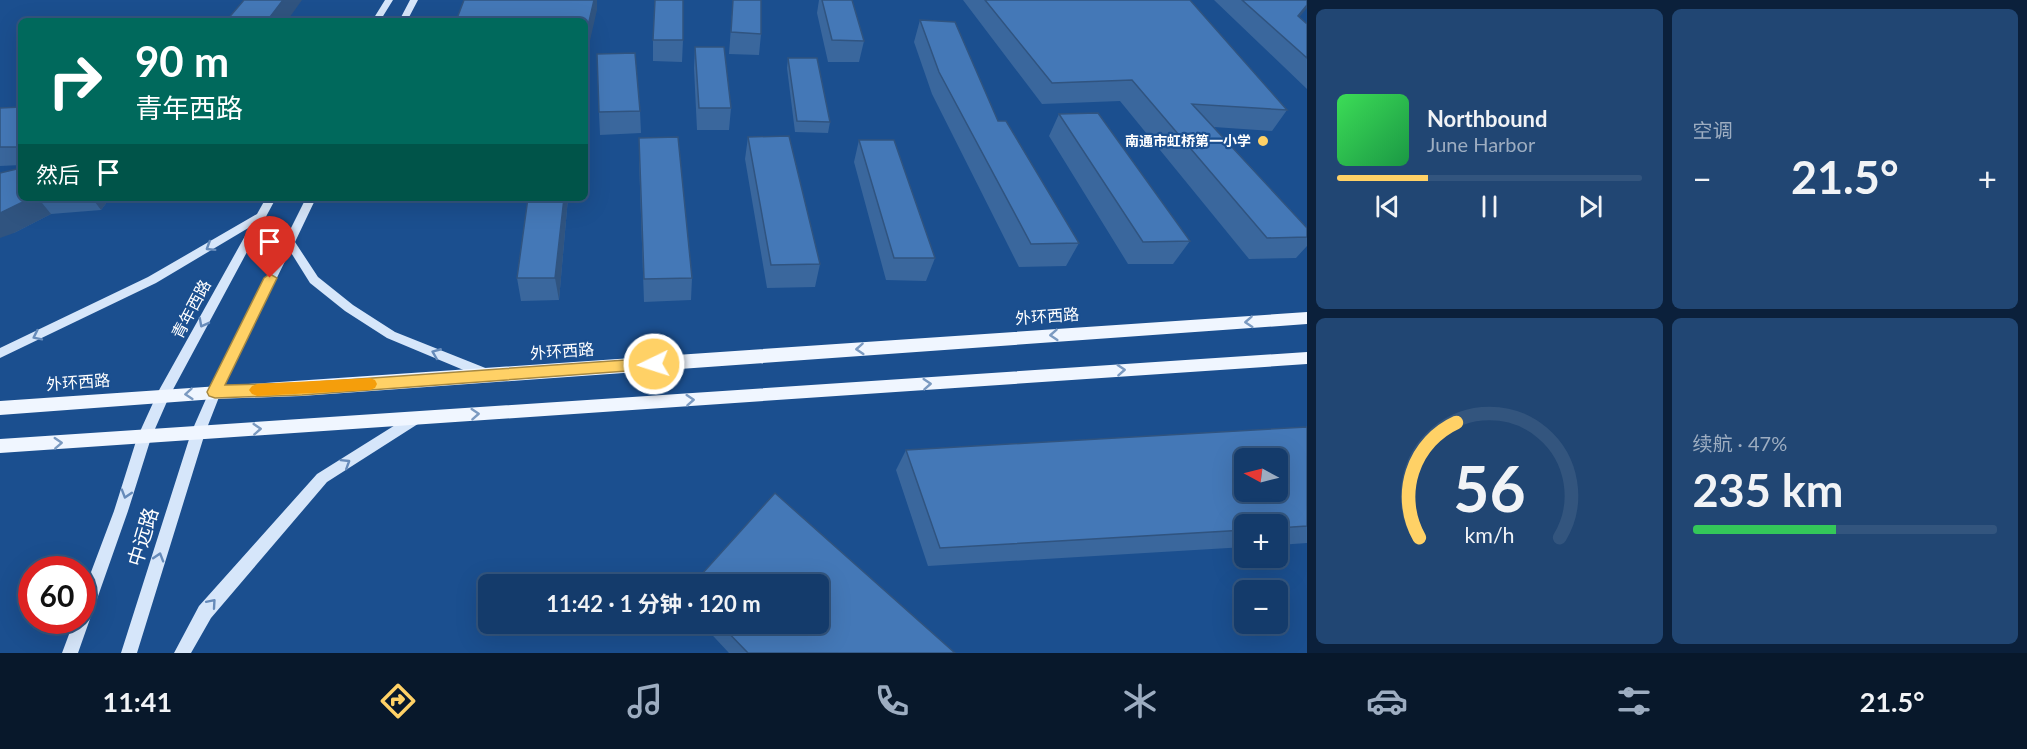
<!DOCTYPE html>
<html lang="zh">
<head>
<meta charset="utf-8">
<style>
  body { margin:0; font-family:Lato,"Noto Sans SC",sans-serif; background:#214673; color:#f1f3f6; height:100vh; display:flex; flex-direction:column; font-size:22px; white-space:nowrap }
  * { box-sizing:border-box; margin:0 }
  p { font-size:20px; color:#9dadc1 }
  .icon { flex:none; width:33px; height:33px; fill:none; stroke:currentColor; stroke-width:2; stroke-linecap:round; stroke-linejoin:round }
  .map { position:relative; flex:1; overflow:hidden }
  .side { display:flex; flex-direction:column; gap:9px; padding:9px; background:#0b203b; width:720px }
  .side>* { flex:none }
  .top-card { position:absolute; left:18px; top:18px; width:570px; height:183px; border-radius:9px; box-shadow:0 6px 24px #0002,0 0 0 2px #33557e; background:#00695c; color:#fff; overflow:hidden }
  .needle { width:39px; rotate:277deg }
  .tools { position:absolute; left:1234px; top:448px; display:grid; gap:12px }
  .tools a { display:grid; place-items:center; width:54px; height:54px; border-radius:9px; background:#143b6b; box-shadow:0 6px 24px #0002,0 0 0 2px #33557e; font-size:30px }
  .speed { position:absolute; left:18px; top:556px; display:flex; gap:12px; font-size:30px; font-weight:700; text-align:center }
  .speed>* { display:grid; place-content:center; width:78px; height:78px; border-radius:50%; background:#143b6b; box-shadow:0 6px 24px #0002,0 0 0 2px #33557e; line-height:1 }
  .speed .limit { border:9px solid #d22; background:#fff; color:#111 }
  .pin { position:absolute; display:grid; place-items:center; width:51px; height:51px; color:#fff; margin:-62px -26px; border-radius:50% 50% 50% 0; rotate:-45deg; box-shadow:0 0 6px #0007 }
  .pin .icon { rotate:45deg }
  .me { position:absolute; width:66px; margin:-33px; rotate:266deg; stroke-linejoin:round; filter:drop-shadow(0 0 4px #0008) }
  .turn { display:flex; align-items:center; gap:21px; height:126px; padding:0 18px; font-size:27px }
  .turn .icon { width:78px; height:78px; stroke-width:2.5 }
  .turn b { display:block; font-size:42px; line-height:51px }
  .then { display:flex; align-items:center; height:57px; padding:0 18px; background:#0003; gap:12px; font-size:22px }
  .big { font-size:45px; font-weight:700; line-height:1.1 }
  .side .tile { flex:1; display:flex; flex-direction:column; justify-content:center; gap:9px; min-width:0; padding:0 21px; border-radius:9px; background:#214673 }
  .side .dial { align-items:center; gap:0 }
  .dial svg { height:156px; overflow:visible; fill:none; stroke:#33557e; stroke-width:7; stroke-linecap:round; text-anchor:middle }
  .dial text { fill:#f1f3f6; stroke:none }
  .song { display:flex; align-items:center; gap:18px }
  .cover { width:72px; height:72px; border-radius:9px; background:linear-gradient(135deg,hsl(130 70% 55%),hsl(140 70% 35%)) }
  .played { height:6px; border-radius:3px; background:linear-gradient(90deg,#ffd166 30%,#33557e 30%) }
  .keys { display:flex; justify-content:space-around; direction:ltr }
  .heat { display:flex; justify-content:space-between; align-items:center; font-size:33px; direction:ltr }
  .charge { height:9px; border-radius:4px; background:linear-gradient(90deg,#34c759 47%,#33557e 0) }
  .side .tiles { flex:1; display:grid; gap:9px; grid-template-columns:repeat(2,1fr) }
  .trip { position:absolute; left:478px; top:574px; width:351px; height:60px; border-radius:9px; background:#143b6b; box-shadow:0 6px 24px #0002,0 0 0 2px #33557e; font-weight:700; line-height:60px; text-align:center }
  .tab-bar { display:flex; height:96px; justify-content:space-around; align-items:center; background:#08182b; color:#9dadc1 }
  .tab-bar .icon { width:42px; height:42px }
  .tab-bar .on { color:#ffd166 }
  .tab-bar b { font-size:27px; color:#f1f3f6 }
  main { display:flex; flex:1; min-height:0 }
  .map>svg:first-child { display:block }
  .lines { fill:none; stroke-linecap:round; stroke-linejoin:round }
  .secondary { fill:#d6e6fa; fill-rule:evenodd }
  .primary { fill:#f0f6ff; fill-rule:evenodd }
  .wall { fill:#3a679d }
  .shaded-wall { fill:#305480 }
  .building { fill:#4478b7; stroke:#305480; stroke-width:1.5; fill-rule:evenodd }
  .oneway { stroke:#668bba }
  .oneway2 { stroke:#7b9ac1 }
  .route { fill:#ffd166; stroke:#a68842; stroke-width:1.5 }
  .slow { fill:#f59e0b }
  .poi-dot { fill:#ffd166; stroke:#1b4f8f; stroke-width:2 }
  .labels { text-anchor:middle; stroke-width:4.5; stroke-linejoin:round; paint-order:stroke }
  .far-poi-label { font-size:14px; font-weight:bold; fill:#fff; stroke:#1b4f8f; text-anchor:end }
  .street-label { font-size:16px; fill:#fff; stroke:#1b4f8f }
  .near-street-label { font-size:20px; fill:#fff; stroke:#1b4f8f }
</style>
</head>
<body>
<main>
<div class="map">
<svg width="1307" height="653" viewBox="0 0 1307 653">
  <rect width="100%" height="100%" fill="#1b4f8f"/>
  <g class="lines">
    <path class="secondary" d="M385 0H393L380 21H372Z
      M410 0H418L407 21H399Z
      M266 198H276L169 397 151 438 128 511 78 653H62L74 621H82V596L114 511 137 438 158 392 250 227 156 283 0 358V348L148 277 257 214Z
      M306 198H316L295 242 318 277 353 305 395 332 493 371 495 375 493 379H485L387 338 345 311 310 283 290 251 221 392 205 433 137 653H121L191 433 209 392Z
      M416 412 421 414 423 418 421 422 327 482 211 618 191 653H174L199 606 317 474Z"/>
    <path class="primary" d="M1307 312V324L302 396 215 399 0 415V401Z
      M1307 352V364L0 453V439Z"/>
  </g>
  <path class="wall" d="M733 0 761 34 759 55 729 54Z
    M819 0H852L864 41 859 62H828L817 13Z
    M963 0H1190L1287 110 1272 131 1214 127 1307 228V246L1296 258 1249 259 1120 101 1042 104Z
    M1214 0H1307L1299 17 1307 24V89Z
    M920 20 998 121 1079 243 1066 266 1019 267 932 94 914 42Z
    M653 40H683L682 62 653 61Z
    M695 47 731 108 729 130H697L694 68Z
    M788 58 830 122 828 133 795 132 787 68Z
    M21 107V165L0 166V108Z
    M640 111 641 133 600 135 599 112Z
    M1059 114 1190 241 1173 264H1128L1049 136Z
    M748 137 820 264 815 287 767 288 745 159Z
    M859 140 935 258 926 281 886 280 854 162Z
    M639 160 692 278 691 300 644 302Z
    M21 198H110L101 210 51 214 14 233Z
    M528 198H568L559 300 521 301 517 278Z
    M1307 427V543L1278 545V525H1245V547L928 566 896 470 906 450Z
    M702 624H819L955 653H729Z"/>
  <path class="shaded-wall" d="M283 0H302L287 21H267Z
    M594 0H597V10L586 58 585 39Z
    M1307 5V8L1286 33 1298 16Z
    M31 198H38L51 214 14 233 0 238V213Z
    M92 198H110L101 210Z
    M564 198H568L559 300 555 278Z"/>
  <path class="building" d="M244 0H283L267 21H226Z
    M464 0H594L585 39V21H456Z
    M655 0H683V40H653Z
    M733 0H761V34L731 32Z
    M822 0H852L864 41 832 40Z
    M985 0H1190L1287 110 1192 104 1307 228V237L1267 238 1132 80 1052 83Z
    M1242 0H1307V5L1298 16 1307 24V58Z
    M920 20 955 22 998 121H1006L1079 243 1031 244 939 72Z
    M695 47H724L731 108H699Z
    M635 53 640 111 599 112 597 54Z
    M788 58H817L830 122 797 121Z
    M21 107V147H0V108Z
    M1098 113 1190 241 1143 242 1059 114Z
    M789 136 820 264 771 265 748 137Z
    M678 137 692 278 644 279 639 138Z
    M859 140H894L935 258H894Z
    M21 168V198H31L0 213V173Z
    M528 198H564L555 278H517Z
    M1307 427V526L1278 528V525H1245V530L940 548 906 450ZM1245 459H1278V492H1245Z
    M775 493 955 653H748L720 624H819V585H692Z"/>
  <defs><path id="oneway-chevron" d="M-2-3.5L2.5 0L-2 3.5" fill="none" stroke-width="1.6" stroke-linecap="round" stroke-linejoin="round" transform="scale(1.5)"/></defs>
  <g class="oneway">
    <use href="#oneway-chevron" transform="translate(210 247) rotate(148)"/>
    <use href="#oneway-chevron" transform="translate(203 323) rotate(118)"/>
    <use href="#oneway-chevron" transform="translate(37 336) rotate(154)"/>
    <use href="#oneway-chevron" transform="translate(436 353) rotate(-158)"/>
    <use href="#oneway-chevron" transform="translate(346 463) rotate(-32)"/>
    <use href="#oneway-chevron" transform="translate(126 494) rotate(107)"/>
    <use href="#oneway-chevron" transform="translate(159 557) rotate(-73)"/>
    <use href="#oneway-chevron" transform="translate(212 603) rotate(-49)"/>
  </g>
  <g class="oneway2">
    <use href="#oneway-chevron" transform="translate(1249 322) rotate(176)"/>
    <use href="#oneway-chevron" transform="translate(1054 335) rotate(176)"/>
    <use href="#oneway-chevron" transform="translate(860 349) rotate(176)"/>
    <use href="#oneway-chevron" transform="translate(1121 370) rotate(-4)"/>
    <use href="#oneway-chevron" transform="translate(927 384) rotate(-4)"/>
    <use href="#oneway-chevron" transform="translate(189 394) rotate(175)"/>
    <use href="#oneway-chevron" transform="translate(690 400) rotate(-4)"/>
    <use href="#oneway-chevron" transform="translate(475 414) rotate(-4)"/>
    <use href="#oneway-chevron" transform="translate(257 429) rotate(-4)"/>
    <use href="#oneway-chevron" transform="translate(58 443) rotate(-3)"/>
  </g>
  <path class="route" d="M270 274 277 278 225 385 302 383 654 358 659 360 661 364 659 368 654 369 302 395 215 398 209 396 207 392 264 278Z"/>
  <path class="slow" d="M370 378 375 380 377 384 375 388 370 390 257 396 252 394 249 390 252 386 257 384Z"/>
  <circle class="poi-dot" cx="1263" cy="141" r="6"/>
  <g class="labels">
    <g class="far-poi-label">
      <text x="1251" y="146">南通市虹桥第一小学</text>
    </g>
    <g class="street-label">
      <text transform="translate(191 309) rotate(-62)" y="6">青年西路</text>
      <text transform="translate(1047 316) rotate(-4)" y="6">外环西路</text>
      <text transform="translate(562 351) rotate(-4)" y="6">外环西路</text>
      <text transform="translate(78 382) rotate(-4)" y="6">外环西路</text>
    </g>
    <g class="near-street-label">
      <text transform="translate(143 537) rotate(-73)" y="7">中远路</text>
    </g>
  </g>
</svg>
<div class="tools">
<a><svg class="needle" viewBox="-14 -14 28 28"><path d="M0-13l5 13h-10z" fill="#e53935"/><path d="M0 13l5-13h-10z" fill="#9dadc1"/></svg></a>
<a>+</a>
<a>−</a>
</div>
<div class="speed"><div class="limit">60</div></div>
<div class="pin" style="left:270px;top:278px;background:#d93025"><svg class="icon" aria-label="arrive" viewBox="0 0 24 24"><path d="M6 21V4h12l-3 4 3 4H6"/></svg></div>
<svg class="me" style="left:654px;top:364px" viewBox="-20 -20 40 40"><circle r="17" fill="#ffd166" stroke="#fff" stroke-width="3"/><path d="M0-11L8 9 0 5-8 9z" fill="#fff"/></svg>
<div class="trip">11:42 · 1 分钟 · 120 m</div>
<div class="top-card">
<div class="turn"><svg class="icon" aria-label="right" viewBox="0 0 24 24"><path d="M7 20v-9h11M14 6l5 5-5 5"/></svg><div><b>90 m</b>青年西路</div></div>
<div class="then">然后<svg class="icon" aria-label="arrive" viewBox="0 0 24 24"><path d="M6 21V4h12l-3 4 3 4H6"/></svg></div>
</div>
</div>
<section class="side">
<div class="tiles">
<div class="tile">
<div class="song"><i class="cover"></i><div><b>Northbound</b><p>June Harbor</p></div></div>
<div class="played"></div>
<div class="keys"><svg class="icon" aria-label="previous" viewBox="0 0 24 24"><path d="M18 5L8 12l10 7zM5 5v14"/></svg><svg class="icon" aria-label="pause" viewBox="0 0 24 24"><path d="M8 5v14M16 5v14"/></svg><svg class="icon" aria-label="next" viewBox="0 0 24 24"><path d="M6 5l10 7-10 7zM19 5v14"/></svg></div>
</div>
<div class="tile"><p>空调</p>
<div class="heat"><a>−</a><b class="big">21.5°</b><a>+</a></div>
</div>
<div class="tile dial"><svg viewBox="0 0 100 80">
<path d="M14 69A42 42 0 1 1 86 69"/>
<path d="M14 69A42 42 0 0 1 33 10" stroke="#ffd166"/>
<text x="50" y="56" font-size="32" font-weight="700">56</text>
<text x="50" y="72" font-size="11">km/h</text>
</svg></div>
<div class="tile"><p>续航 · 47%</p><b class="big">235 km</b><div class="charge"></div></div>
</div>
</section>
</main>
<nav class="tab-bar">
<b>11:41</b>
<svg class="icon on" aria-label="directions" viewBox="0 0 24 24"><path d="M12 3l9 9-9 9-9-9zM9 14v-3h6M13 9l2 2-2 2"/></svg>
<svg class="icon" aria-label="music" viewBox="0 0 24 24"><path d="M9 18V5l10-2v13"/><circle cx="6" cy="18" r="3"/><circle cx="16" cy="16" r="3"/></svg>
<svg class="icon" aria-label="phone" viewBox="0 0 24 24"><path d="M5 4h4l2 5-3 2q2 4 5 5l2-3 5 2v4C11 20 4 13 5 4z"/></svg>
<svg class="icon" aria-label="climate" viewBox="0 0 24 24"><path d="M12 3v18M4 7l16 10M4 17L20 7"/></svg>
<svg class="icon" aria-label="car" viewBox="0 0 24 24"><path d="M5 17H2v-5l4-1 3-4h7l3 4 3 1v5h-3M9 17h6M6 11h13"/><circle cx="7" cy="17" r="2"/><circle cx="17" cy="17" r="2"/></svg>
<svg class="icon" aria-label="filters" viewBox="0 0 24 24"><path d="M4 7h16M4 17h16"/><circle cx="9" cy="7" r="2"/><circle cx="15" cy="17" r="2"/></svg>
<b>21.5°</b>
</nav>
</body>
</html>
